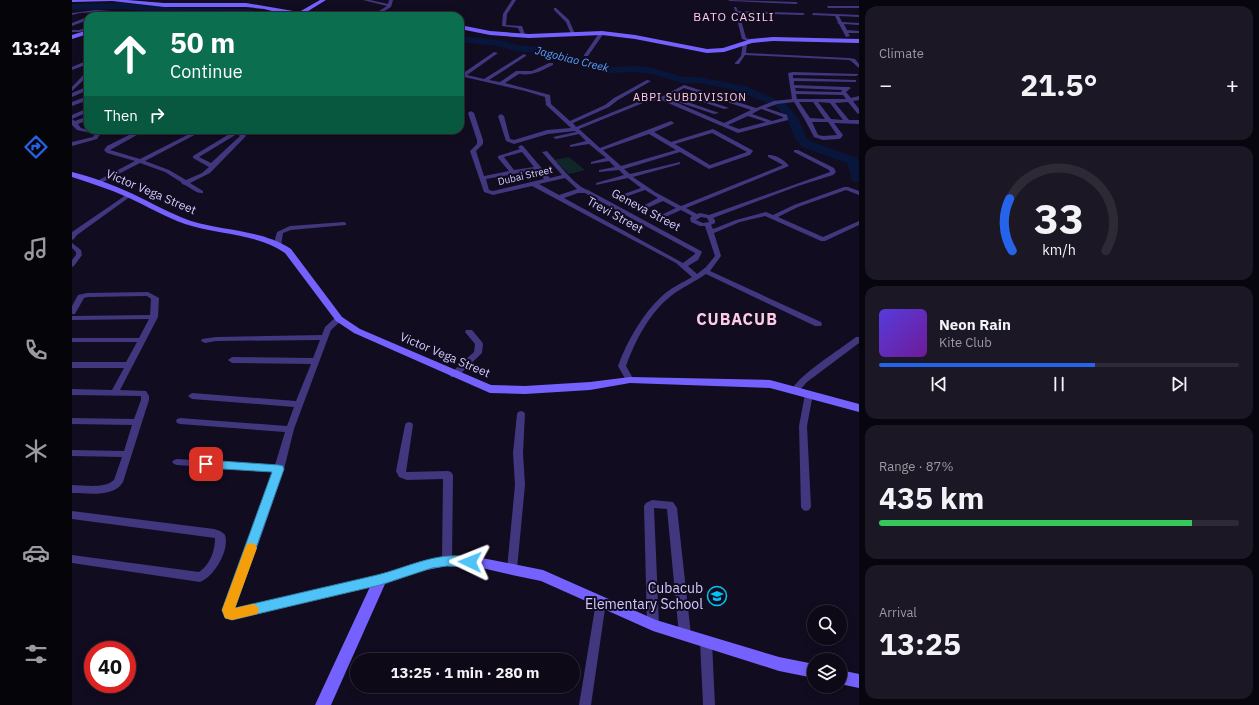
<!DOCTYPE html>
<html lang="en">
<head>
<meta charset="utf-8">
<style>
  body { margin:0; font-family:"IBM Plex Sans",sans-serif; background:#1b1724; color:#f1f3f6; height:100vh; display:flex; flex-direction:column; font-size:15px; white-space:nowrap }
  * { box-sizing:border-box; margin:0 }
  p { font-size:13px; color:#9a9aa1 }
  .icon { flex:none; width:22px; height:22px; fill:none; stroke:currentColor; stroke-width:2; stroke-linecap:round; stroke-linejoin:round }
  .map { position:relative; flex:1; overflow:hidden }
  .drawer { display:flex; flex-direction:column; gap:6px; padding:6px; background:#07050d; width:400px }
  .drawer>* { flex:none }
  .top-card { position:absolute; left:12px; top:12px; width:380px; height:122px; border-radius:12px; box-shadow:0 2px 10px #0003,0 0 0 1px #2d2a36; background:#0b6e4f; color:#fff; overflow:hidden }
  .fabs { position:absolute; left:735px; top:605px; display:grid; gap:8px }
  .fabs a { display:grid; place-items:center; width:40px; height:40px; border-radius:50%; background:#0d0917; box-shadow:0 2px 10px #0003,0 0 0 1px #2d2a36; font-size:20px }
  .speed { position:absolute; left:12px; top:641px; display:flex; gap:8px; font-size:20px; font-weight:700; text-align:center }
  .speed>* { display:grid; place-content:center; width:52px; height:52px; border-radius:50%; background:#0d0917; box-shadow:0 2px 10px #0003,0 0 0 1px #2d2a36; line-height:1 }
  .speed .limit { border:6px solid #d22; background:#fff; color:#111 }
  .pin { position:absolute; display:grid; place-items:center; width:34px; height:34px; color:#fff; margin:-17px; border-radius:8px; box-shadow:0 2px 6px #0006 }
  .me { position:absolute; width:44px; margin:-22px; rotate:272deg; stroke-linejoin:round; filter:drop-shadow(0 0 3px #0008) }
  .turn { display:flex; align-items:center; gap:14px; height:84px; padding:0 20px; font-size:18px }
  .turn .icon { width:52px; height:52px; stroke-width:2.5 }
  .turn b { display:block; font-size:28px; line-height:34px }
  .then { display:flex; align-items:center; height:38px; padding:0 20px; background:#0003; gap:8px; font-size:15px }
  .big { font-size:30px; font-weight:700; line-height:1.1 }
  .drawer .card { flex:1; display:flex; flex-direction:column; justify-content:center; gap:6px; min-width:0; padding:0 14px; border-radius:12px; background:#1b1724 }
  .drawer .dial { align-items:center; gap:0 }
  .dial svg { height:104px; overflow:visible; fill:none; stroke:#2d2a36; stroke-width:7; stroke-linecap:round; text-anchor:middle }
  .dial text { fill:#f1f3f6; stroke:none }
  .song { display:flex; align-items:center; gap:12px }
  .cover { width:48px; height:48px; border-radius:6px; background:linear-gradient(135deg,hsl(250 70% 55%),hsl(280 70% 35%)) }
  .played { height:4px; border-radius:2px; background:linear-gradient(90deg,#2563eb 60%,#2d2a36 60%) }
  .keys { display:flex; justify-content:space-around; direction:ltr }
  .heat { display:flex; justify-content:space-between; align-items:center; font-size:22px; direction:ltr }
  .charge { height:6px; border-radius:3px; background:linear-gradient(90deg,#34c759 87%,#2d2a36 0) }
  .trip { position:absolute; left:278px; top:653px; width:230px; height:40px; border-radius:20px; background:#0d0917; box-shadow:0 2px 10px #0003,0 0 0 1px #2d2a36; font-weight:700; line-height:40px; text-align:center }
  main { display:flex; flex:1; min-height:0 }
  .menu { display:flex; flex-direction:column; width:72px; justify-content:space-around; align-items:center; background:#050409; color:#9a9aa1 }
  .menu .icon { width:28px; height:28px }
  .menu .active { color:#2563eb }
  .menu b { font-size:18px; color:#f1f3f6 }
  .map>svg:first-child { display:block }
  .green { fill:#0f2729 }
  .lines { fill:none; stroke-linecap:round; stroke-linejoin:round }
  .river { fill:#09163b; fill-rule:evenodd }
  .street { fill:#41377e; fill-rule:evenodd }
  .secondary { fill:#7562fe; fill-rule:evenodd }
  .route { fill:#4fc3f7; stroke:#337fa1 }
  .slow { fill:#f59e0b }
  .labels { text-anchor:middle; stroke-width:4; stroke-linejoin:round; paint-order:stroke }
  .far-street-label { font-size:10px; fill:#d5caff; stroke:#110c1f }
  .far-water-label { font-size:11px; font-style:italic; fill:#59a1fe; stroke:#110c1f }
  .far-neighbourhood-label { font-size:11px; letter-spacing:1px; fill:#ffcce7; stroke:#110c1f }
  .far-quarter-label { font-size:12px; letter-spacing:1px; fill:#ffcce7; stroke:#110c1f }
  .street-label { font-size:12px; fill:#d5caff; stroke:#110c1f }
  .near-poi-label { font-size:14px; fill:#d5caff; stroke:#110c1f; text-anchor:end }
  .district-label { font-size:16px; font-weight:bold; letter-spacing:1px; fill:#ffcce7; stroke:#110c1f }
</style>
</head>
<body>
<main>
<nav class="menu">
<b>13:24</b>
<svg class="icon active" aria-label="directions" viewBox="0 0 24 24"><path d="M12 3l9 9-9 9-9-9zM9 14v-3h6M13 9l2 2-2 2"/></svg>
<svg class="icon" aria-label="music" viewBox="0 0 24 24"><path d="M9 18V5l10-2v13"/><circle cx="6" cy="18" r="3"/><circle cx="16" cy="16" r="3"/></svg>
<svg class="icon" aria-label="phone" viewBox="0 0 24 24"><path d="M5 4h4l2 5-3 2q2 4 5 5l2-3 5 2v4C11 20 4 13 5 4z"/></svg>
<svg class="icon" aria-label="climate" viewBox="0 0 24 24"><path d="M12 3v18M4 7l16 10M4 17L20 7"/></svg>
<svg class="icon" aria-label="car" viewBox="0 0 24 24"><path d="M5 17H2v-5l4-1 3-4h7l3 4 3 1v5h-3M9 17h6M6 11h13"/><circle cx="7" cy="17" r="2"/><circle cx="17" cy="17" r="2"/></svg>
<svg class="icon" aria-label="filters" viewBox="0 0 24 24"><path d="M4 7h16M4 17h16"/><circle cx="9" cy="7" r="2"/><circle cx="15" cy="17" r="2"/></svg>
</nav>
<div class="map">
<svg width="787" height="705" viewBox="0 0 787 705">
  <rect width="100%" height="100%" fill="#110c1f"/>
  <path class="green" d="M497 157 513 170 497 174 482 160Z"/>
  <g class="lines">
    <path class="river" d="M51 3 102 8 177 9 194 14 195 16 102 14 51 9 0 10V4Z
      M388 36 427 40 445 45 467 47 536 67 565 66 581 68 611 77H627L673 86 713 103 726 118 734 137 738 141 785 158 787 161V182L780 181 775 163 730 147 723 138 715 119 705 107 666 91 627 83H610L580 74 565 72 536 73 466 53 444 51 426 46 388 42Z"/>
    <path class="street" d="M291 0H298L316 4 317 0H321L319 7 304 16H299L315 6Z
      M440 0H444L435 14 434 25 450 26 454 37H450L446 28 430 26 431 14Z
      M656 0 724 2 726 3 724 4 658 1Z
      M755 6H787V8H756Z
      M662 7H664L666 11 731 13 733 14 731 15 667 13 674 38 681 40V42H679L670 39Z
      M482 8H484L497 20 503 34H499L494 22 482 10Z
      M24 10 70 13 93 12 104 15H65L24 12 8 13 0 15V13Z
      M741 13 787 15V17L767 16 770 22 787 23V25L772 24 775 30 787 31V33H776L778 36 774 37 767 24 765 23 766 22 763 16 740 15Z
      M15 17H16V20L0 26V23Z
      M16 27V29L8 32H0V30H7Z
      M528 32 532 33 516 56H512V55Z
      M673 42 675 43 674 53 777 58 783 59 787 64V68L779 61 777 60 673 55 667 64H663V63L669 56 671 43Z
      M422 52 426 53 395 75 412 79 452 54 454 55V56L417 80 428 82 444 71H460L477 63H481V65C469 71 460 76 447 74L433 83 478 95 479 104 498 121 533 105 542 98 575 80 579 81 546 100 537 107 501 123 504 127 573 99 589 97 612 85 684 108 702 101 720 99 716 73 721 72 786 74V75L784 76 721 75V78L784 80V82H782L722 81V85L774 87H777L779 88 774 92 779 98 787 96V100L781 101 787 109V114L785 113 776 102 763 103 777 120H787V124L762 123 771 135 769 138 767 139 751 140 742 137 733 120 722 102 705 104 694 108 715 115 716 120 666 133 589 100 576 101 507 129 528 148 599 121 602 123 601 124 582 132 599 142 641 129 680 150 681 151 678 155 637 169 608 152 552 169 558 174 608 162V164L561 177 583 192 609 206 711 165 696 157V155C703 154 713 160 717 166L614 208 625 214 628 213 637 215 758 172 757 170 722 152V150H726L762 168 764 172 761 175 726 186 641 218 643 220V223L639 225 641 229 664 220 694 212 701 215 722 205 772 187H776L787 191V195L774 190 726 207 706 217 751 237 787 221V225L753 241H749L693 216 668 222 642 233 649 256 638 271 749 322 750 324 749 326H743L634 274C623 282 610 287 599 296 578 312 563 341 554 366L562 380 558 383 555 382 546 366C555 341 570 315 589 297 598 288 610 283 620 277L604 263 460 186 421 195 412 192 398 151 405 144V140L396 113 399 111 402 113 411 140V144L404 151 412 176 437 171 426 158V156L448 149 446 147 449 145 451 146 478 178 490 175 470 152 475 151C483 160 505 188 516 190L629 251 630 252 626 260 616 266 625 274 634 267 643 256 633 226H628L619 222 618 218 620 216 609 210 591 218H587V216L604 208 591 201 573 209H569V207L586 198 573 190 553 197H549V195L569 188 556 178 524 185V183L552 175 547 170 527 172V170L543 167 537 161 519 164V162L534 158 517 144 498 147V145L514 141 507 134 484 139 481 137 504 132 503 131 476 134 442 144 434 141 426 116 429 114 432 116 438 139 442 140 475 130 499 128 474 105 473 97 453 91 388 76V74H390ZM612 88 679 110 652 123 594 98 603 93 652 109 657 108 607 91ZM723 88 770 90 769 92 724 91ZM724 94 771 95 774 99H725ZM727 102H741L753 119 738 118ZM746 102 758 103 771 120 759 119ZM689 109 711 117V118L700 121 680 114ZM676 116 694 122 667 129 656 125ZM740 122H756L765 135 751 136 746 135ZM640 133 675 152 638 165 603 144ZM577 134 604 150 549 166 531 150ZM450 152 462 167 442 170 432 157ZM465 170 472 179 421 191 417 190 414 179ZM493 178 505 189 487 195 467 184ZM506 193H513L623 253V254L611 263 492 198ZM629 217 635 218 637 222 631 223 624 220Z
      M14 61H16V64L0 70V67Z
      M14 72H16V76L0 91V87Z
      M14 87H16V90L0 97V93Z
      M16 96V100L0 106V102Z
      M603 99H607L647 113 642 114 603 101Z
      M16 108V112L0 119V115Z
      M16 116V120L6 124 9 128 29 133 25 139 0 146V142L21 137 23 134 5 130 0 125V119L3 121Z
      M67 130H74L38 150 68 159 125 130H132L73 161 97 170 114 180 130 173 137 167 121 158V156L164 130H171L169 132 172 133 174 136 138 173 118 183 131 191V193C123 194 118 186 110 184L109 182 93 172 68 163 27 184H23V182L63 161 35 153 32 150 35 146ZM165 134 168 136 139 163 127 157Z
      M57 193 59 194V196L5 235 2 239 0 240V232Z
      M272 222 274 223V225L219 230 211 233 209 246 207 247 204 245 203 239 205 232 218 226Z
      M0 243 9 250 10 255 2 266 0 267V260L4 255V252L0 248Z
      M76 292 87 298 86 317 48 390 74 391 77 396V400L51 482C42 498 15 493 0 493V485C12 485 32 489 42 480L50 457 0 456V450L52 451 60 425 0 424V418L62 419 69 400V396L0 395V389L40 390 52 368H0V362H54L65 342H0V338H67L77 319 0 320V316L78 315 79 299 75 296 16 297 12 298 3 314H0V306L6 295 15 293Z
      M264 317H270L271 319 259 330 222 429 212 469 191 531 162 610 308 575 312 577 313 580 312 583 308 585 160 620 153 617 151 610 181 531 201 472 105 465 102 464 100 462 102 460 105 459 203 465 213 432 108 424 105 423 104 421 105 419 108 418 215 426 222 407 120 399 116 396 120 393 224 401 239 364 160 363 156 360 160 357 241 358 248 340 144 341 133 343 129 341 130 339 144 337 250 335 253 327Z
      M394 330H400L410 342 411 344 410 353 385 377H379L378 375 379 373 402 352 403 344 393 332Z
      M784 337H787V343L735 382 726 392H720L719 390C731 372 766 351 784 337Z
      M737 391 741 394 735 426 739 507 737 510 734 511 731 510 729 507 727 426 733 394Z
      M449 411 452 412 453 414 451 453 453 485 445 569 444 572 440 573 436 572 435 569 443 485 441 453 445 414 446 412Z
      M337 422 340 423 341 425 334 472 376 471 379 472 381 475 380 561 379 564 375 565 371 564 370 561 371 479 335 480 327 477 324 471 333 425 334 423Z
      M580 500 601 502 605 508 619 635 617 639 613 640 609 639 607 635 595 509 582 508 587 625 585 629 581 630 577 629 575 625 572 506 574 503Z
      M0 511 142 529C146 530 151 532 153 535 158 550 142 577 128 582L0 563V555L127 572C138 565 143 551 143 538L0 519Z
      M529 597 533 599 534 602 519 705H507L524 602 525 599Z
      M634 637 638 638 640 642 643 705H631L628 642 630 638Z"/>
    <path class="secondary" d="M0 0H55L92 3H174L227 12 248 0H254L233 13 266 14 269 16 216 15 192 9 174 7H92L40 1 0 2Z
      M140 11 161 16 140 15 94 16 97 14Z
      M388 25 418 31 457 34 530 31 563 35 635 49 651 48 679 39 701 37 787 39V43L701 41 680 43 652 52 635 53 563 39 530 35 457 38 418 35 388 29Z
      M16 30V34L0 39V35Z
      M0 172C20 177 42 185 61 194 80 203 99 214 119 221 152 231 190 230 219 249L270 317 288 329 419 385 453 386 518 382 558 377 698 380 787 404V412L698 388 558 383 518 390 453 394 418 393 282 333 264 321 213 253C184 233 146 235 113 224 93 217 75 206 55 197 37 189 18 183 0 177Z
      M375 556 410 558 471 570 584 620 707 657 742 664V678L707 671 581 631 469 581 440 575 410 568 375 566 350 571 313 584 259 705H243L303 576 350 561Z
      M768 670 787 674V688L768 684Z"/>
  </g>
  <path class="route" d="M134 460 207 465 211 466 212 469 163 608C210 597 258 586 305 575 335 568 371 548 403 559L404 562 403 566 398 567 375 566 360 568 308 585 160 620 153 618 150 610 200 472 134 468 131 467 129 464 131 461Z"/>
  <path class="slow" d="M179 543 183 544 185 548 163 608 181 604 185 606 187 610 185 614 160 620 153 618 150 610 173 548 175 544Z"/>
  <defs>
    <g id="school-ring" transform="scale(1)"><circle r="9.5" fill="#110c1f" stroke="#01c4f4" stroke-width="1.5"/><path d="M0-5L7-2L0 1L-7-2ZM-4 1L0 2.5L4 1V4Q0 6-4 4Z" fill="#01c4f4"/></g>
  </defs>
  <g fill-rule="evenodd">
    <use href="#school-ring" x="645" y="596"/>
  </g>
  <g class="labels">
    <g class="far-street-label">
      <text transform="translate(453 175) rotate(-13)" y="4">Dubai Street</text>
    </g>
    <g class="far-water-label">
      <text transform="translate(500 59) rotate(14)" y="4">Jagobiao Creek</text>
    </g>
    <g class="far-neighbourhood-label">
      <text x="618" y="101">ABPI SUBDIVISION</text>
    </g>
    <g class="far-quarter-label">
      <text x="662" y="21">BATO CASILI</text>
    </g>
    <g class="street-label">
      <text transform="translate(79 192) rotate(23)" y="4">Victor Vega Street</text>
      <text transform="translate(574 210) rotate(28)" y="4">Geneva Street</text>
      <text transform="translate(543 215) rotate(29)" y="4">Trevi Street</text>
      <text transform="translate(373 355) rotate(23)" y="4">Victor Vega Street</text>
    </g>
    <g class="near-poi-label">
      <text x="631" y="593">Cubacub<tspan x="631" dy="16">Elementary School</tspan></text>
    </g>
    <g class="district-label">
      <text x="665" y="325">CUBACUB</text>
    </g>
  </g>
</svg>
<div class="fabs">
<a><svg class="icon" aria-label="search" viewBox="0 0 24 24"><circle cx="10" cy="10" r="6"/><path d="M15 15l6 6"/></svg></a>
<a><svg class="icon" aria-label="layers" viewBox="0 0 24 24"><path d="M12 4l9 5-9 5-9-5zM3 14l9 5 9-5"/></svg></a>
</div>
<div class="speed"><div class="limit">40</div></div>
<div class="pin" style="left:134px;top:464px;background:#d93025"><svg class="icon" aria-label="arrive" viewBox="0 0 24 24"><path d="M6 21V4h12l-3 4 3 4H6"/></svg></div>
<svg class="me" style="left:398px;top:562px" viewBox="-20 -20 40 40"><path d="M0-17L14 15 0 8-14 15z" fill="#4fc3f7" stroke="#fff" stroke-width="4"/></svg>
<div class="trip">13:25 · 1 min · 280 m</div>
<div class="top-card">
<div class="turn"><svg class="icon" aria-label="ahead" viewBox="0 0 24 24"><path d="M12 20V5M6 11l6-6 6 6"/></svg><div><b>50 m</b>Continue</div></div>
<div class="then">Then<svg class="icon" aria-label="right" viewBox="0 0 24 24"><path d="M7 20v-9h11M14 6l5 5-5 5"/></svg></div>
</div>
</div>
<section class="drawer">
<div class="card"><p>Climate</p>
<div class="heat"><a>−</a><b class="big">21.5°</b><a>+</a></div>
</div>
<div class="card dial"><svg viewBox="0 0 100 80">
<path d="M14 69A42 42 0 1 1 86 69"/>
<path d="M14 69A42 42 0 0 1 12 29" stroke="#2563eb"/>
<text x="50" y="56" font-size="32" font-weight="700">33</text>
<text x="50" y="72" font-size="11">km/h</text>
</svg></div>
<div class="card">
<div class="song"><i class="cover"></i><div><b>Neon Rain</b><p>Kite Club</p></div></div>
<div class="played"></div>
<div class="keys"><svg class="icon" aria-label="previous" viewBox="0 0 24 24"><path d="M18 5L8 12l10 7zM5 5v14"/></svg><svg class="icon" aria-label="pause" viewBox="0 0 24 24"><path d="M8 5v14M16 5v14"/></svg><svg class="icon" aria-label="next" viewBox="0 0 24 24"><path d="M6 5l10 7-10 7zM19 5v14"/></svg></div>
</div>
<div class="card"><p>Range · 87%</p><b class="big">435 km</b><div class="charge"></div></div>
<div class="card"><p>Arrival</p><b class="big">13:25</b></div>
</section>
</main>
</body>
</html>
